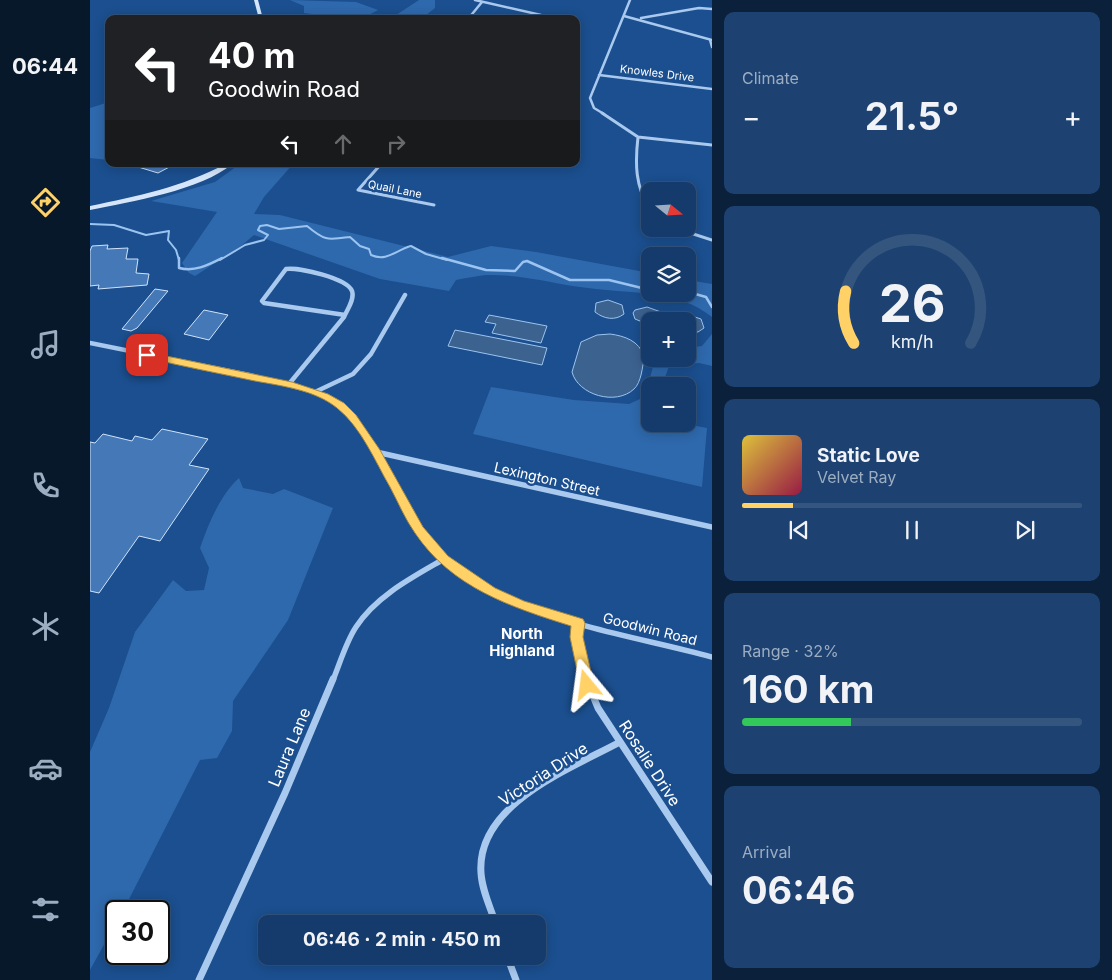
<!DOCTYPE html>
<html lang="en">
<head>
<meta charset="utf-8">
<style>
  body { margin:0; font-family:Inter,sans-serif; background:#1d4271; color:#f1f3f6; height:100vh; display:flex; flex-direction:column; font-size:19px; white-space:nowrap }
  * { box-sizing:border-box; margin:0 }
  p { font-size:16px; color:#9dadc1 }
  .icon { flex:none; width:28px; height:28px; fill:none; stroke:currentColor; stroke-width:2; stroke-linecap:round; stroke-linejoin:round }
  .map { position:relative; flex:1; overflow:hidden }
  .side { display:flex; flex-direction:column; gap:12px; padding:12px; background:#0b203b; width:400px }
  .side>* { flex:none }
  .banner { position:absolute; left:15px; top:15px; width:475px; height:152px; border-radius:10px; box-shadow:0 2px 12px #0003,0 0 0 1px #33557e; background:#202124; color:#fff; overflow:hidden }
  .needle { width:32px; rotate:108deg }
  .tools { position:absolute; left:551px; top:182px; display:grid; gap:10px }
  .tools a { display:grid; place-items:center; width:55px; height:55px; border-radius:10px; background:#143b6b; box-shadow:0 2px 12px #0003,0 0 0 1px #33557e; font-size:25px }
  .speed { position:absolute; left:15px; top:900px; display:flex; gap:10px; font-size:25px; font-weight:700; text-align:center }
  .speed>* { display:grid; place-content:center; width:65px; height:65px; border-radius:50%; background:#143b6b; box-shadow:0 2px 12px #0003,0 0 0 1px #33557e; line-height:1 }
  .speed .limit { border:2px solid #111; border-radius:8px; background:#fff; color:#111 }
  .pin { position:absolute; display:grid; place-items:center; width:42px; height:42px; color:#fff; margin:-21px; border-radius:10px; box-shadow:0 2px 8px #0006 }
  .me { position:absolute; width:55px; margin:-28px; rotate:344deg; stroke-linejoin:round; filter:drop-shadow(0 0 4px #0008) }
  .turn { display:flex; align-items:center; gap:18px; height:105px; padding:0 20px; font-size:22px }
  .turn .icon { width:65px; height:65px; stroke-width:2.5 }
  .turn b { display:block; font-size:35px; line-height:42px }
  .lanes { display:flex; align-items:center; height:48px; padding:0 20px; background:#0003; justify-content:center; gap:25px; direction:ltr }
  .lanes .off { opacity:.35 }
  .big { font-size:38px; font-weight:700; line-height:1.1 }
  .side .widget { flex:1; display:flex; flex-direction:column; justify-content:center; gap:8px; min-width:0; padding:0 18px; border-radius:10px; background:#1d4271 }
  .side .dial { align-items:center; gap:0 }
  .dial svg { height:130px; overflow:visible; fill:none; stroke:#33557e; stroke-width:7; stroke-linecap:round; text-anchor:middle }
  .dial text { fill:#f1f3f6; stroke:none }
  .song { display:flex; align-items:center; gap:15px }
  .cover { width:60px; height:60px; border-radius:8px; background:linear-gradient(135deg,hsl(50 70% 55%),hsl(340 70% 35%)) }
  .played { height:5px; border-radius:2px; background:linear-gradient(90deg,#ffd166 15%,#33557e 15%) }
  .keys { display:flex; justify-content:space-around; direction:ltr }
  .heat { display:flex; justify-content:space-between; align-items:center; font-size:28px; direction:ltr }
  .charge { height:8px; border-radius:4px; background:linear-gradient(90deg,#34c759 32%,#33557e 0) }
  .trip { position:absolute; left:168px; top:915px; width:288px; height:50px; border-radius:10px; background:#143b6b; box-shadow:0 2px 12px #0003,0 0 0 1px #33557e; font-weight:700; line-height:50px; text-align:center }
  main { display:flex; flex:1; min-height:0 }
  .tab-bar { display:flex; flex-direction:column; width:90px; justify-content:space-around; align-items:center; background:#08182b; color:#9dadc1 }
  .tab-bar .icon { width:35px; height:35px }
  .tab-bar .current { color:#ffd166 }
  .tab-bar b { font-size:22px; color:#f1f3f6 }
  .map>svg:first-child { display:block }
  .green { fill:#2e69ad }
  .water { fill:#3c6290; stroke:#9cc4f0 }
  .lines { fill:none; stroke-linecap:round; stroke-linejoin:round }
  .stream-far1 { stroke:#9cc4f0; stroke-width:2 }
  .stream { stroke:#9cc4f0; stroke-width:2.5 }
  .building { fill:#4478b7; stroke:#cfe3fa }
  .street-far4 { stroke:#a9c9ee; stroke-width:2.5 }
  .street-far3 { stroke:#a9c9ee; stroke-width:3 }
  .street-far2 { stroke:#a9c9ee; stroke-width:4.5 }
  .street-far1 { stroke:#a9c9ee; stroke-width:5.5 }
  .street { stroke:#a9c9ee; stroke-width:7 }
  .secondary { fill:#d6e6fa; fill-rule:evenodd }
  .route { fill:#ffd166; stroke:#a68842 }
  .labels { text-anchor:middle; stroke-width:5; stroke-linejoin:round; paint-order:stroke }
  .far-street-label { font-size:11px; fill:#fff; stroke:#1b4f8f }
  .street-label { font-size:14px; fill:#fff; stroke:#1b4f8f }
  .neighbourhood-label { font-size:15px; font-weight:bold; fill:#fff; stroke:#1b4f8f }
  .near-street-label { font-size:16px; fill:#fff; stroke:#1b4f8f }
</style>
</head>
<body>
<main>
<nav class="tab-bar">
<b>06:44</b>
<svg class="icon current" aria-label="directions" viewBox="0 0 24 24"><path d="M12 3l9 9-9 9-9-9zM9 14v-3h6M13 9l2 2-2 2"/></svg>
<svg class="icon" aria-label="music" viewBox="0 0 24 24"><path d="M9 18V5l10-2v13"/><circle cx="6" cy="18" r="3"/><circle cx="16" cy="16" r="3"/></svg>
<svg class="icon" aria-label="phone" viewBox="0 0 24 24"><path d="M5 4h4l2 5-3 2q2 4 5 5l2-3 5 2v4C11 20 4 13 5 4z"/></svg>
<svg class="icon" aria-label="climate" viewBox="0 0 24 24"><path d="M12 3v18M4 7l16 10M4 17L20 7"/></svg>
<svg class="icon" aria-label="car" viewBox="0 0 24 24"><path d="M5 17H2v-5l4-1 3-4h7l3 4 3 1v5h-3M9 17h6M6 11h13"/><circle cx="7" cy="17" r="2"/><circle cx="17" cy="17" r="2"/></svg>
<svg class="icon" aria-label="filters" viewBox="0 0 24 24"><path d="M4 7h16M4 17h16"/><circle cx="9" cy="7" r="2"/><circle cx="15" cy="17" r="2"/></svg>
</nav>
<div class="map">
<svg width="622" height="980" viewBox="0 0 622 980">
  <rect width="100%" height="100%" fill="#1b4f8f"/>
  <path class="green" d="M200 0 266 2 288 10 271 19H225L222 14 214 13V6Z
    M329 0H345V8L331 19H300Z
    M19 102V160L0 158V108Z
    M150 164H203L174 197 164 214 190 215 358 257 401 246 446 252 560 273V294H598V280L622 284V317C588 289 540 294 498 288 464 284 431 274 396 275 386 276 376 278 366 280L359 291 290 279 164 235 151 246 105 276 99 273 92 263 127 212 61 201 125 182Z
    M622 334V366L609 363 588 365 581 359H598V348L612 346Z
    M565 359 572 360 579 366 572 386H560V424H596L617 428 612 487 383 434 401 387 484 400 539 404 550 399 560 378Z
    M149 478 153 488 183 494 194 489 243 508 198 620 143 701 142 731 127 758 110 760 33 911H26V923L0 970V752L19 708 45 632 83 580 96 591 114 590 119 568 110 548C118 525 130 495 149 478Z"/>
  <path class="water" d="M518 300 532 305 534 314C525 321 514 319 505 312L506 303Z
    M557 307 571 312 574 321H560V325L545 319 543 313 545 310Z
    M596 314 611 319 614 328 608 332H598V321H582L587 315Z
    M399 315 457 326 451 343 402 333 406 324 395 322Z
    M365 330 457 348 452 365 358 346Z
    M520 334C535 336 549 341 554 356 553 366 551 383 544 389 526 406 488 395 482 372L491 342 507 335Z"/>
  <g class="lines">
    <path class="stream-far1" d="M0 224 24 225 56 235 79 231 78 240 86 250 89 260
      M130 260 155 245 174 240 178 235 168 230 170 226 177 225 189 229 217 226C235 241 237 240 260 237L270 246 279 249 281 255C297 262 306 250 321 246L336 254 357 260"/>
    <path class="stream" d="M89 258V268C105 272 118 265 132 258
      M352 258 396 270 425 271 433 262 437 261 480 280H519L560 290
      M598 292 616 297 622 307"/>
  </g>
  <path class="building" d="M45 164H85L68 173 45 166Z
    M18 245 17 249 38 248 36 259H48L46 273 59 274 57 285 8 289 9 285 0 286V251L2 246Z
    M65 289 78 291 47 328 41 331 32 329Z
    M114 310 138 315 119 340 94 334Z
    M72 429 118 439 99 465 119 469 70 541 49 536 9 593 0 591V442L5 443 13 434 42 441 45 436 62 440Z"/>
  <g class="lines">
    <path class="street-far4" d="M385 0 451 15 450 19
      M534 16 622 40
      M551 18 609 8 622 9
      M378 19 392 2
      M620 40 622 47
      M509 75 622 89
      M514 114 504 108 500 98 540 0"/>
    <path class="street-far3" d="M512 113 548 137
      M291 164 268 190 344 205
      M560 209C545 187 545 163 548 137L622 145
      M588 229 622 240"/>
    <path class="street-far2" d="M0 343 159 375 222 391 242 400 256 411 282 444
      M199 384 254 317C257 310 265 299 262 291 257 278 208 267 196 269L172 301 174 303 255 315
      M225 392 263 374 281 354 315 295"/>
    <path class="street-far1" d="M281 443C298 472 310 507 331 533 404 619 519 629 622 657
      M286 452 622 527
      M488 623V645L496 680
      M243 680C250 663 256 642 266 627 286 596 323 577 354 559"/>
    <path class="street" d="M496 679 508 708 622 882
      M406 924C400 907 392 890 391 873 386 804 480 769 530 742
      M417 956 426 980
      M109 980 195 793 243 679"/>
    <path class="secondary" d="M164 0H168L173 19H169Z
      M135 164H142C112 190 40 202 0 210V206C47 196 93 187 135 164Z"/>
  </g>
  <path class="route" d="M57 352 202 382 238 394 254 403 266 415 290 450 333 527 358 556 405 588 434 601 493 619 495 623 493 637 504 685 502 689 497 691 492 689 490 685 480 637 481 626C421 607 362 588 325 533 315 519 308 502 300 487 285 461 271 427 247 408 225 390 192 386 165 381 128 373 90 366 54 357V353Z"/>
  <g class="labels">
    <g class="far-street-label">
      <text transform="translate(567 73) rotate(7)" y="4">Knowles Drive</text>
      <text transform="translate(305 189) rotate(11)" y="4">Quail Lane</text>
    </g>
    <g class="street-label">
      <text transform="translate(457 479) rotate(13)" y="5">Lexington Street</text>
      <text transform="translate(560 629) rotate(14)" y="5">Goodwin Road</text>
    </g>
    <g class="neighbourhood-label">
      <text x="432" y="639">North<tspan x="432" dy="17">Highland</tspan></text>
    </g>
    <g class="near-street-label">
      <text transform="translate(199 747) rotate(-67)" y="6">Laura Lane</text>
      <text transform="translate(560 763) rotate(57)" y="6">Rosalie Drive</text>
      <text transform="translate(453 774) rotate(-33)" y="6">Victoria Drive</text>
    </g>
  </g>
</svg>
<div class="tools">
<a><svg class="needle" viewBox="-14 -14 28 28"><path d="M0-13l5 13h-10z" fill="#e53935"/><path d="M0 13l5-13h-10z" fill="#9dadc1"/></svg></a>
<a><svg class="icon" aria-label="layers" viewBox="0 0 24 24"><path d="M12 4l9 5-9 5-9-5zM3 14l9 5 9-5"/></svg></a>
<a>+</a>
<a>−</a>
</div>
<div class="speed"><div class="limit">30</div></div>
<div class="pin" style="left:57px;top:355px;background:#d93025"><svg class="icon" aria-label="arrive" viewBox="0 0 24 24"><path d="M6 21V4h12l-3 4 3 4H6"/></svg></div>
<svg class="me" style="left:497px;top:685px" viewBox="-20 -20 40 40"><path d="M0-17L14 15 0 8-14 15z" fill="#ffd166" stroke="#fff" stroke-width="4"/></svg>
<div class="trip">06:46 · 2 min · 450 m</div>
<div class="banner">
<div class="turn"><svg class="icon" aria-label="left" viewBox="0 0 24 24"><path d="M17 20v-9H6M10 6l-5 5 5 5"/></svg><div><b>40 m</b>Goodwin Road</div></div>
<div class="lanes"><svg class="icon" aria-label="left" viewBox="0 0 24 24"><path d="M17 20v-9H6M10 6l-5 5 5 5"/></svg><svg class="icon off" aria-label="ahead" viewBox="0 0 24 24"><path d="M12 20V5M6 11l6-6 6 6"/></svg><svg class="icon off" aria-label="right" viewBox="0 0 24 24"><path d="M7 20v-9h11M14 6l5 5-5 5"/></svg></div>
</div>
</div>
<section class="side">
<div class="widget"><p>Climate</p>
<div class="heat"><a>−</a><b class="big">21.5°</b><a>+</a></div>
</div>
<div class="widget dial"><svg viewBox="0 0 100 80">
<path d="M14 69A42 42 0 1 1 86 69"/>
<path d="M14 69A42 42 0 0 1 9 37" stroke="#ffd166"/>
<text x="50" y="56" font-size="32" font-weight="700">26</text>
<text x="50" y="72" font-size="11">km/h</text>
</svg></div>
<div class="widget">
<div class="song"><i class="cover"></i><div><b>Static Love</b><p>Velvet Ray</p></div></div>
<div class="played"></div>
<div class="keys"><svg class="icon" aria-label="previous" viewBox="0 0 24 24"><path d="M18 5L8 12l10 7zM5 5v14"/></svg><svg class="icon" aria-label="pause" viewBox="0 0 24 24"><path d="M8 5v14M16 5v14"/></svg><svg class="icon" aria-label="next" viewBox="0 0 24 24"><path d="M6 5l10 7-10 7zM19 5v14"/></svg></div>
</div>
<div class="widget"><p>Range · 32%</p><b class="big">160 km</b><div class="charge"></div></div>
<div class="widget"><p>Arrival</p><b class="big">06:46</b></div>
</section>
</main>
</body>
</html>
